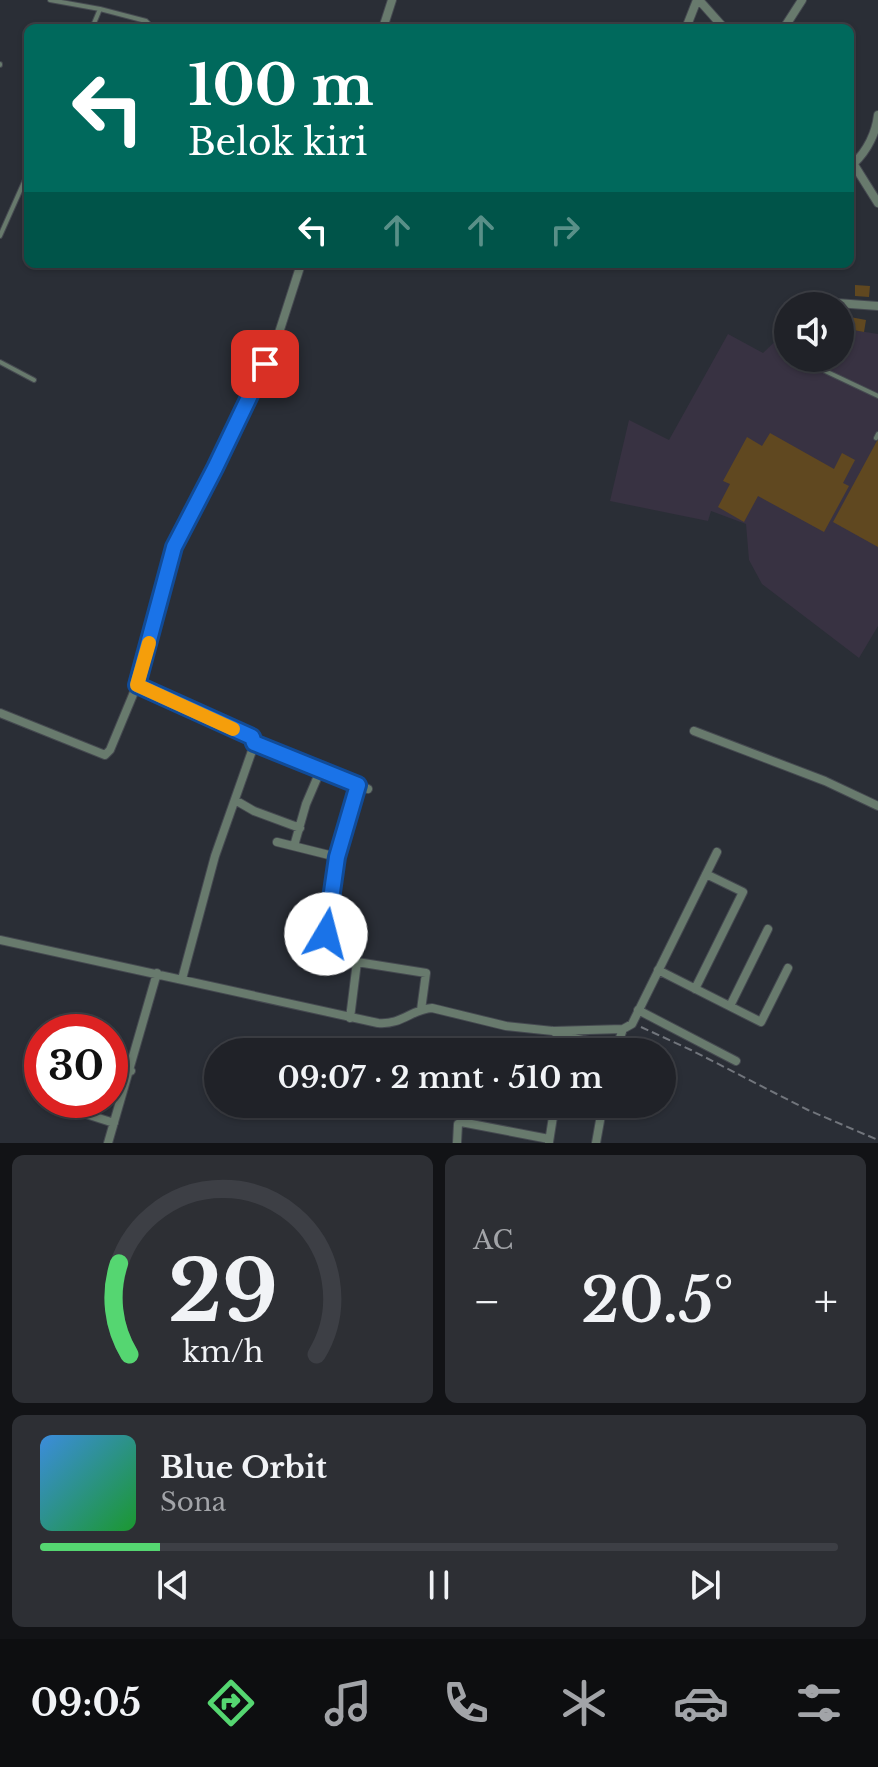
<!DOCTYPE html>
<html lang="id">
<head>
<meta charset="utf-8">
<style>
  body { margin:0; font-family:"Libre Baskerville",serif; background:#2d2f34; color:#f1f3f6; height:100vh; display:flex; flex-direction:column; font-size:30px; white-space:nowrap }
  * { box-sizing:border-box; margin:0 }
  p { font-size:26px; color:#a2a4a8 }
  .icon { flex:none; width:44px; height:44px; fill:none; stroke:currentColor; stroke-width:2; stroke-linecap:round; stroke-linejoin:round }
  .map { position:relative; height:1143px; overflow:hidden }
  .drawer { display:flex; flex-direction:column; gap:12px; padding:12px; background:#121316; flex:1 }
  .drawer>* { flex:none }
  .top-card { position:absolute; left:24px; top:24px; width:830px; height:244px; border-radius:12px; box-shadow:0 2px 6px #0004,0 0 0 2px #3d3f45; background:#00695c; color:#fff; overflow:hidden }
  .fabs { position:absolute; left:774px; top:292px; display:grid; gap:16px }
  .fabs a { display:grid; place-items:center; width:80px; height:80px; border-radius:50%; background:#202228; box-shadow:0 2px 6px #0004,0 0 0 2px #3d3f45; font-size:40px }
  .speed { position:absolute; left:24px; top:1014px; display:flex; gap:16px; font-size:40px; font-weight:700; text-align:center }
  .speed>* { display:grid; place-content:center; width:104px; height:104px; border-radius:50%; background:#202228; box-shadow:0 2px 6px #0004,0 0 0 2px #3d3f45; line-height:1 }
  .speed .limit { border:12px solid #d22; background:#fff; color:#111 }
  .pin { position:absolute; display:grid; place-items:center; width:68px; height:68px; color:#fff; margin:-34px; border-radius:16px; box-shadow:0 4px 12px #0006 }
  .me { position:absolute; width:88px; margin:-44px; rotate:8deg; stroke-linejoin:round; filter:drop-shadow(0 0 6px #0008) }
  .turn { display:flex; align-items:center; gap:28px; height:168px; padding:0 32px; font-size:36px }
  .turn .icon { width:104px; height:104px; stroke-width:2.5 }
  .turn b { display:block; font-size:56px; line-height:68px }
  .lanes { display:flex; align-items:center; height:76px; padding:0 32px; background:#0003; justify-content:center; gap:40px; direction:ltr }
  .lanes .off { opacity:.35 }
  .big { font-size:60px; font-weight:600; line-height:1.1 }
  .drawer .tile { flex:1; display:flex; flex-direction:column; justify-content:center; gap:12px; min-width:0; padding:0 28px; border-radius:12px; background:#2d2f34 }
  .drawer .dial { align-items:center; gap:0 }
  .dial svg { height:208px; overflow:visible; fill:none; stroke:#3d3f45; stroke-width:7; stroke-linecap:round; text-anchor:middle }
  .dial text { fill:#f1f3f6; stroke:none }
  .song { display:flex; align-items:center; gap:24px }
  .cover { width:96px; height:96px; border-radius:12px; background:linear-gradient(135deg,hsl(210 70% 55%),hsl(130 70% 35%)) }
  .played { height:8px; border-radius:4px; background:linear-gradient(90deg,#55d671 15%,#3d3f45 15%) }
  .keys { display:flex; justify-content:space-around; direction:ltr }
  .heat { display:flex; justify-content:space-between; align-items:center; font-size:44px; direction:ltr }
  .drawer .tiles { flex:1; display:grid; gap:12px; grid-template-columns:1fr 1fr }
  .tile:last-child { grid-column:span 2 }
  .trip { position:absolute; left:204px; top:1038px; width:472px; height:80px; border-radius:40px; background:#202228; box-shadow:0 2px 6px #0004,0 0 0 2px #3d3f45; font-weight:600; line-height:80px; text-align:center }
  .dock { display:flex; height:128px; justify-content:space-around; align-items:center; background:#0d0e10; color:#a2a4a8 }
  .dock .icon { width:56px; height:56px }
  .dock .current { color:#55d671 }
  .dock b { font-size:36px; color:#f1f3f6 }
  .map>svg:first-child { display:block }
  .industrial { fill:#383242 }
  .building { fill:#604820 }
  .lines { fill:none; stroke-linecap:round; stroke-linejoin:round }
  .service-casing { stroke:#454950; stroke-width:6 }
  .minor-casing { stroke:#454950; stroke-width:10 }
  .path { stroke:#71757c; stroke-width:2; stroke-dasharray:8 4; stroke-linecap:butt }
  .service { stroke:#687a6d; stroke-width:4 }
  .minor { stroke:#687a6d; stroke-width:8 }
  .route-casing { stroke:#114b97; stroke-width:20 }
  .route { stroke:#1a73e8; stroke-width:14 }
  .slow { stroke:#f59e0b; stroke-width:14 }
</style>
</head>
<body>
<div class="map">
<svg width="878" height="1143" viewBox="0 0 878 1143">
  <rect width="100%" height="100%" fill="#2a2e36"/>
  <path class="industrial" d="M840 328 878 334V626L859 658 762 584 749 560 746 524 711 511 708 521 610 501 629 420 669 440 728 334 763 353 788 329V358H840Z"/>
  <path class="building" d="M855 285 870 286 869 297 855 296Z
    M850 317 866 320 864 332 848 329Z
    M770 433 834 469 842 453 855 460 843 483 849 486 824 532 758 496 744 522 718 507 730 484 723 481 747 437 762 446Z
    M878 439V547L833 522Z"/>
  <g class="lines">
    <g class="service-casing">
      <path id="service" d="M50 0 100 9 92 28
        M100 9 146 21 153 28
        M0 64V65
        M0 236 28 173
        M812 358 821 369 878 396
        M0 362 34 380
        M876 438 878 434"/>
    </g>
    <g class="minor-casing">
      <path id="minor" d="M699 0 724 28
        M383 28 392 0
        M686 28 697 0
        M784 28 802 0
        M851 160 878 203
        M854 163C867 151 876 133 878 115
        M823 302 878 306
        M0 713 105 755 110 750 137 685
        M694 731 825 781 878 806
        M254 743 368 789
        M235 800 254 811 300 828
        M277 842 337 857
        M294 846 306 804 321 769
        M0 940 378 1023C402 1025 412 1009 432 1008L506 1026 553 1031 623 1029 632 1024 717 852
        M357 962 426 973 421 1010
        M658 970 761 1022 788 968
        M182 979 215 856 253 748V740L137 685 174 547 215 468 276 342 301 264
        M695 989 743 892 706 874
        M730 1006 768 929
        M638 1010 736 1061
        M350 1018 357 962C348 960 335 959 329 950 314 924 349 815 358 785
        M553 1031 561 1036 616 1046
        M41 1045H42
        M615 1052 623 1029
        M110 1064 131 1071
        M86 1114 114 1123
        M549 1142 555 1104
        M108 1143 157 973
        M457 1143 458 1124 461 1122 549 1139
        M596 1143 603 1104"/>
    </g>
    <path class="path" d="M641 1027 691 1050 808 1110 878 1140"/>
    <use href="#service" class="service"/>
    <use href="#minor" class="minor"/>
  </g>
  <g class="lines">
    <g class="route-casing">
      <path id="route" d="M265 364 215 468 174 547 137 685 252 737 254 743 358 785 337 857 326 934"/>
    </g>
    <use href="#route" class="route"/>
    <path class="slow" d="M149 643 137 685 233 729"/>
  </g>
</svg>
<div class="fabs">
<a><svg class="icon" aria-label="sound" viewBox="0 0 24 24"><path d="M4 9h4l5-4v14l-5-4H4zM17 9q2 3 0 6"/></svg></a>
</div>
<div class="speed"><div class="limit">30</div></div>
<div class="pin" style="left:265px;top:364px;background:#d93025"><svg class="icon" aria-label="arrive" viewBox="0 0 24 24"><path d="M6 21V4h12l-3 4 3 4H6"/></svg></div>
<svg class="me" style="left:326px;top:934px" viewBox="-20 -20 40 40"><circle r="19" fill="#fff"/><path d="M0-13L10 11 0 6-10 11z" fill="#1a73e8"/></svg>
<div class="trip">09:07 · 2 mnt · 510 m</div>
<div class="top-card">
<div class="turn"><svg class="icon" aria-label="left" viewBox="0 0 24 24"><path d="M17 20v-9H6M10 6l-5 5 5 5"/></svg><div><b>100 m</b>Belok kiri</div></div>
<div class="lanes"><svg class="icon" aria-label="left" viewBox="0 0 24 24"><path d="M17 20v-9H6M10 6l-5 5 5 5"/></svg><svg class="icon off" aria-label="ahead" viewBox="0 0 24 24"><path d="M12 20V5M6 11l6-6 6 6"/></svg><svg class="icon off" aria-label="ahead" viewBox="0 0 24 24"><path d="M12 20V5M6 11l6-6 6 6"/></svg><svg class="icon off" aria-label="right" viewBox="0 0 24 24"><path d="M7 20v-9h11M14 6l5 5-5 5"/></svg></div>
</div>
</div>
<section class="drawer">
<div class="tiles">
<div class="tile dial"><svg viewBox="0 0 100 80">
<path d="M14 69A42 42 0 1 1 86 69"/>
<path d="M14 69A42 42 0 0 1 10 34" stroke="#55d671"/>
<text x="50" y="56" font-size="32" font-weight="700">29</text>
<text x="50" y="72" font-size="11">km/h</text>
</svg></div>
<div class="tile"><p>AC</p>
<div class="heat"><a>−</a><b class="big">20.5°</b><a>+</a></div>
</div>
<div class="tile">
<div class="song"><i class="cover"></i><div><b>Blue Orbit</b><p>Sona</p></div></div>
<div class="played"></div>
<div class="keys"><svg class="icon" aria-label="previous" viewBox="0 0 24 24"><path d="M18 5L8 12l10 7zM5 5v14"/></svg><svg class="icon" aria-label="pause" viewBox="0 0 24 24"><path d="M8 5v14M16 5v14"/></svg><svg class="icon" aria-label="next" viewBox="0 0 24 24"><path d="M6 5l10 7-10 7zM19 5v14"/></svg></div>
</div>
</div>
</section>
<nav class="dock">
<b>09:05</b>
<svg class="icon current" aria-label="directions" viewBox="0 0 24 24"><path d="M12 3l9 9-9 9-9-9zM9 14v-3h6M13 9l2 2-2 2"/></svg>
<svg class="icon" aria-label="music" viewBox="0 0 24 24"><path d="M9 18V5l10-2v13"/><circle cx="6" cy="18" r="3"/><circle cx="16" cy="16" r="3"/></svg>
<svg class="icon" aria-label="phone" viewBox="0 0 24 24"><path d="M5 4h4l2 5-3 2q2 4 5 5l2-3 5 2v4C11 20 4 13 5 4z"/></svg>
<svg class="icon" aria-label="climate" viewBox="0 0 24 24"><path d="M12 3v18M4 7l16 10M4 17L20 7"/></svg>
<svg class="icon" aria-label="car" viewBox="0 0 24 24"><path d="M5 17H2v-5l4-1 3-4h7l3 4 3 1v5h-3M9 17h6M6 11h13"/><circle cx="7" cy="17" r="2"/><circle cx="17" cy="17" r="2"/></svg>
<svg class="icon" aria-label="filters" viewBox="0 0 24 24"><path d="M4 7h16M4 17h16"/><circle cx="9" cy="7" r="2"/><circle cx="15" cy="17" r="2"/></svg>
</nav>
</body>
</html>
